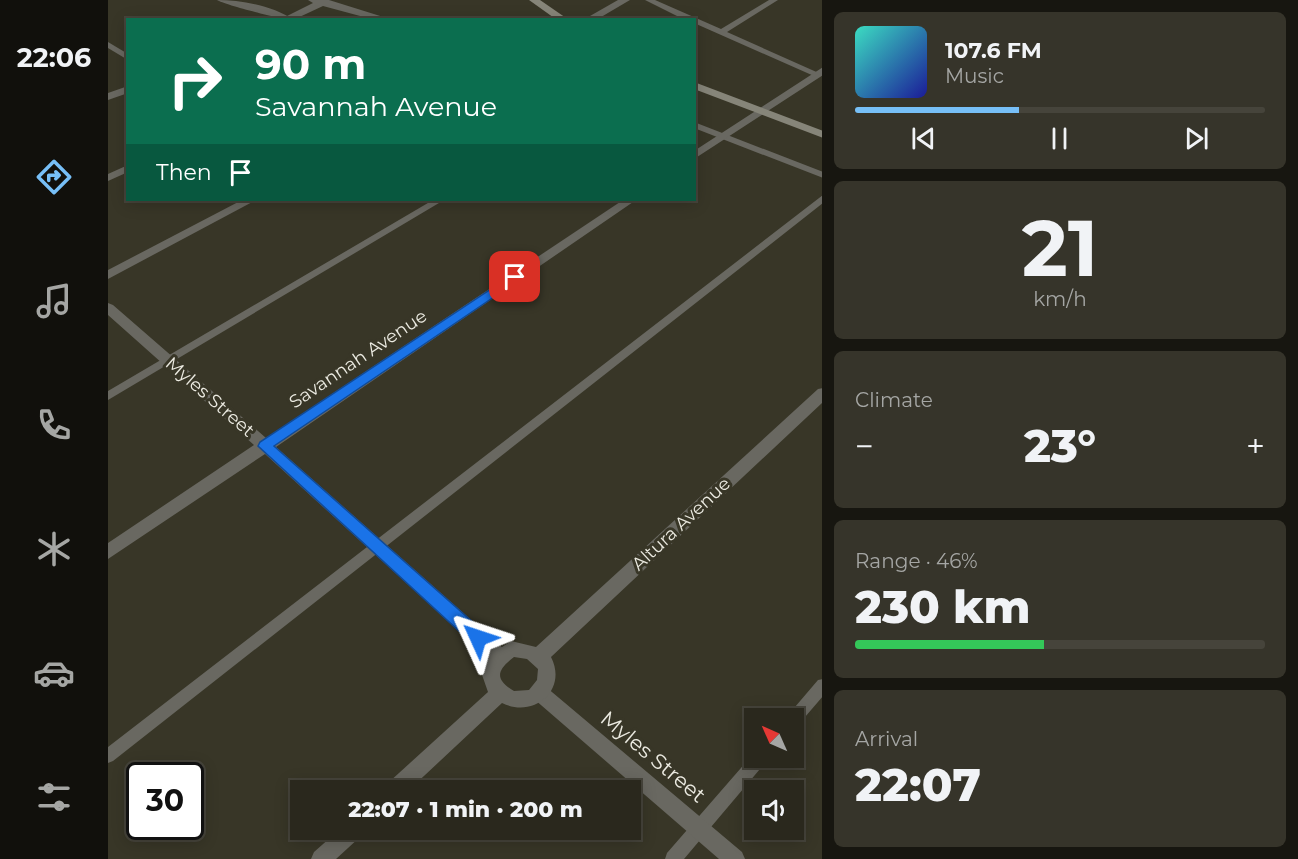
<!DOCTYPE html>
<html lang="en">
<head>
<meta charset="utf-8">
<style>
  body { margin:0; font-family:Montserrat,sans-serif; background:#36342a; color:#f1f3f6; height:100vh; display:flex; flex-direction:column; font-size:22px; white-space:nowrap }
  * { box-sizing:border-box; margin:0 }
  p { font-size:20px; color:#a5a6a4 }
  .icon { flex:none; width:33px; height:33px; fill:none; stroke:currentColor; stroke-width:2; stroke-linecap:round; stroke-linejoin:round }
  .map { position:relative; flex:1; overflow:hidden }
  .drawer { display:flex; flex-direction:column; gap:12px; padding:12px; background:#171610; width:476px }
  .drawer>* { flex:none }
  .top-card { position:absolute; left:18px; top:18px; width:570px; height:183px; border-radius:0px; box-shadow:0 3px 15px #0003,0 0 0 2px #46443b; background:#0b6e4f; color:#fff; overflow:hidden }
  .needle { width:39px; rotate:315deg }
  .fabs { position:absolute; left:636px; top:708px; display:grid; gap:12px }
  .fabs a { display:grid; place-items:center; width:60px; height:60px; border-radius:0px; background:#2a281d; box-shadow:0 3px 15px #0003,0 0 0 2px #46443b; font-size:30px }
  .speed { position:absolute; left:18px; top:762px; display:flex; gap:12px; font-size:30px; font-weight:700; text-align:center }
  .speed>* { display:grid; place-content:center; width:78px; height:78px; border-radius:50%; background:#2a281d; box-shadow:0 3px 15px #0003,0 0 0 2px #46443b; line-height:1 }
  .speed .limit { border:3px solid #111; border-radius:9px; background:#fff; color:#111 }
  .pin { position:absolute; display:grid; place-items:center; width:51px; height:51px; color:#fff; margin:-26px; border-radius:12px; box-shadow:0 3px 9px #0006 }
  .me { position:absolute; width:66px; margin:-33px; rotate:312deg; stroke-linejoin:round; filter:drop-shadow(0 0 4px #0008) }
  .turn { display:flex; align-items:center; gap:21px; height:126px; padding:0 30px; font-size:27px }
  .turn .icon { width:78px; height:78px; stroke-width:2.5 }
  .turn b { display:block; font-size:42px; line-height:51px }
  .then { display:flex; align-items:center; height:57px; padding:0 30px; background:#0003; gap:12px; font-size:22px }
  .big { font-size:45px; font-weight:800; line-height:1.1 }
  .drawer .card { flex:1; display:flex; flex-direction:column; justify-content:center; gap:9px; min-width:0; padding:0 21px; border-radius:9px; background:#36342a }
  .drawer .dial { align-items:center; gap:0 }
  .dial b { font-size:78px; line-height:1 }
  .song { display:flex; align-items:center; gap:18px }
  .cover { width:72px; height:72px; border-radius:9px; background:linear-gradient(135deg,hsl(170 70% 55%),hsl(240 70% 35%)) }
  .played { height:6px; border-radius:3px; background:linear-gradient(90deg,#77bff7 40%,#46443b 40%) }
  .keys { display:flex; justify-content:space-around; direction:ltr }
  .heat { display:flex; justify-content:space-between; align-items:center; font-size:33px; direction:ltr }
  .charge { height:9px; border-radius:4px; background:linear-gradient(90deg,#34c759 46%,#46443b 0) }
  .trip { position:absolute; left:182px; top:780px; width:351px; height:60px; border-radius:0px; background:#2a281d; box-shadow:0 3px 15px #0003,0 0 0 2px #46443b; font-weight:800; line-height:60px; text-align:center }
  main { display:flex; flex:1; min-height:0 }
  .tab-bar { display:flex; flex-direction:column; width:108px; justify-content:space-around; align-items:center; background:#11100c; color:#a5a6a4 }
  .tab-bar .icon { width:42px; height:42px }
  .tab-bar .on { color:#77bff7 }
  .tab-bar b { font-size:27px; color:#f1f3f6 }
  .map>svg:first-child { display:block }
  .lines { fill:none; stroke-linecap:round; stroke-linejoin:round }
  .service { fill:#696861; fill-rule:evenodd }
  .minor { fill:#696861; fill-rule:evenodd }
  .tertiary { fill:#696861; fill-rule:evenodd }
  .secondary { fill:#868579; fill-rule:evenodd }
  .route { fill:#1a73e8; stroke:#114b97; stroke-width:1.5 }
  .labels { text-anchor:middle; stroke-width:6; stroke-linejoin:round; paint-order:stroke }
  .street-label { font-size:18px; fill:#ecebe2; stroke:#383627 }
  .near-street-label { font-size:21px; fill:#ecebe2; stroke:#383627 }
</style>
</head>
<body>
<main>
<nav class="tab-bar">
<b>22:06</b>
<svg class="icon on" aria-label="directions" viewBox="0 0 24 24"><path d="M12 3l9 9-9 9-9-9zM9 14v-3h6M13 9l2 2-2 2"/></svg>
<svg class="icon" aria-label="music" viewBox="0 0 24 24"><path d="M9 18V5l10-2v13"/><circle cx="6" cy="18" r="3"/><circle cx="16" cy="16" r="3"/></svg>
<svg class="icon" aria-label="phone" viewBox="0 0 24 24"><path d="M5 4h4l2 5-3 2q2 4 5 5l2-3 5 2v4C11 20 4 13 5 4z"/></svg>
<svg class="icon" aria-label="climate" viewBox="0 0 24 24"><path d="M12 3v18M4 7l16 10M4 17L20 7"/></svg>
<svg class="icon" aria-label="car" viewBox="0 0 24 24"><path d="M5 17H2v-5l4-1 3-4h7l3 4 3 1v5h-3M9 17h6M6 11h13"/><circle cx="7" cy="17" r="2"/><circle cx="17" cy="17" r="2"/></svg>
<svg class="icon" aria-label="filters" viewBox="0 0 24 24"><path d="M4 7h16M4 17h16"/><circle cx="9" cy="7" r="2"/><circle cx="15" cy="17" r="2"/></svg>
</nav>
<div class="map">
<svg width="715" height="859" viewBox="0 0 715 859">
  <rect width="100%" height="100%" fill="#383627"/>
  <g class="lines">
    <path class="service" d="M109 0C134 0 165 6 186 20 176 20 117 5 109 0Z
      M537 0H547L613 29 661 0H670L619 32 713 74 706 76 586 23V20H577Z
      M0 42 20 54V60L0 48Z
      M586 122 715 172V178L586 128Z
      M20 165V172L0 181V174Z
      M715 195V203L5 761 0 763V747Z
      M325 200H336L0 400V391Z
      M715 679V696L691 724 686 726V718H679L681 714 710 680Z
      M646 753V758H659L657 763 576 859H557L559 853Z"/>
    <path class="minor" d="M200 0H221L285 20H267L215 6 185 20H171L205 3Z
      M510 0H522L488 20H475Z
      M715 67V75L586 159V151Z
      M20 86V93L0 100V93Z
      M134 200H148L0 279V270Z
      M515 200H528L168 447 396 649 399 655 396 661 390 663 384 661 157 454 0 559V543L146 445 0 315V303L5 305 158 438Z
      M432 685 438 687 634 852 637 859H611L426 699 423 693 426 687Z"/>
    <path class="tertiary" d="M715 388V402L443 657C460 690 426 719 394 703L301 790H277L280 783 380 692 373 672 382 655 403 641 428 647 710 389ZM406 657 419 659 430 669 429 680 421 690 406 691C385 679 390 669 406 657Z
      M231 830H255L252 837 228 859H203L206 852Z"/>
    <path class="secondary" d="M421 0H432L461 20H449Z
      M586 82 715 131V138L586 89Z"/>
  </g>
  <path class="route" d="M407 273 411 274V280L166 446 376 632 378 638 376 643 370 645 364 643 150 446 152 442Z"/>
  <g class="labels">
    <g class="street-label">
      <text transform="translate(250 359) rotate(-34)" y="6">Savannah Avenue</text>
      <text transform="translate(102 397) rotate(41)" y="6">Myles Street</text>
      <text transform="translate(573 524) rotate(-43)" y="6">Altura Avenue</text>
    </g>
    <g class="near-street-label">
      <text transform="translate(545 757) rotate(40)" y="7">Myles Street</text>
    </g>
  </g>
</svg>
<div class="fabs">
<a><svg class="needle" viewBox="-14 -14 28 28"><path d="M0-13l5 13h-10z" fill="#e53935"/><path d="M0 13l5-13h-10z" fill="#a5a6a4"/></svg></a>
<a><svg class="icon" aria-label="sound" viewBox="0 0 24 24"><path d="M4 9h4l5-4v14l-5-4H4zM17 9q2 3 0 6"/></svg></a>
</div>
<div class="speed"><div class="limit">30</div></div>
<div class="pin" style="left:407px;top:277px;background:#d93025"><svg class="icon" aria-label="arrive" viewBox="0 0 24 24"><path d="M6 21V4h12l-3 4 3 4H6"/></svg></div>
<svg class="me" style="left:370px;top:638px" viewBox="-20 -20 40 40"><path d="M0-17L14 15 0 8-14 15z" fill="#1a73e8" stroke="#fff" stroke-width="4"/></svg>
<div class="trip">22:07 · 1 min · 200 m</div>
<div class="top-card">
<div class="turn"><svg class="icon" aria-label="right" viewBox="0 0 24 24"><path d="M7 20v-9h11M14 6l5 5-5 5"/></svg><div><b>90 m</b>Savannah Avenue</div></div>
<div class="then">Then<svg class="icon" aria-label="arrive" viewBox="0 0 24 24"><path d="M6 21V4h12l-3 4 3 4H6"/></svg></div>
</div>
</div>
<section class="drawer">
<div class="card">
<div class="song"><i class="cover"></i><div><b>107.6 FM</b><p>Music</p></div></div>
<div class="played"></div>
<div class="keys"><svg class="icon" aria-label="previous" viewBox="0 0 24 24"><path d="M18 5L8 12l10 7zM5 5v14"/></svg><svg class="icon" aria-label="pause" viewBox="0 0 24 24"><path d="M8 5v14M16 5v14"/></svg><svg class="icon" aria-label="next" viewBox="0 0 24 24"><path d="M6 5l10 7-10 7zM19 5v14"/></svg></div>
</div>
<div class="card dial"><b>21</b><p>km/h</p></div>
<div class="card"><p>Climate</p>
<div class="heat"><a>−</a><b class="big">23°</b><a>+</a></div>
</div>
<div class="card"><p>Range · 46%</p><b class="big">230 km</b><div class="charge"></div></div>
<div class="card"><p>Arrival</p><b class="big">22:07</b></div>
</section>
</main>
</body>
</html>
